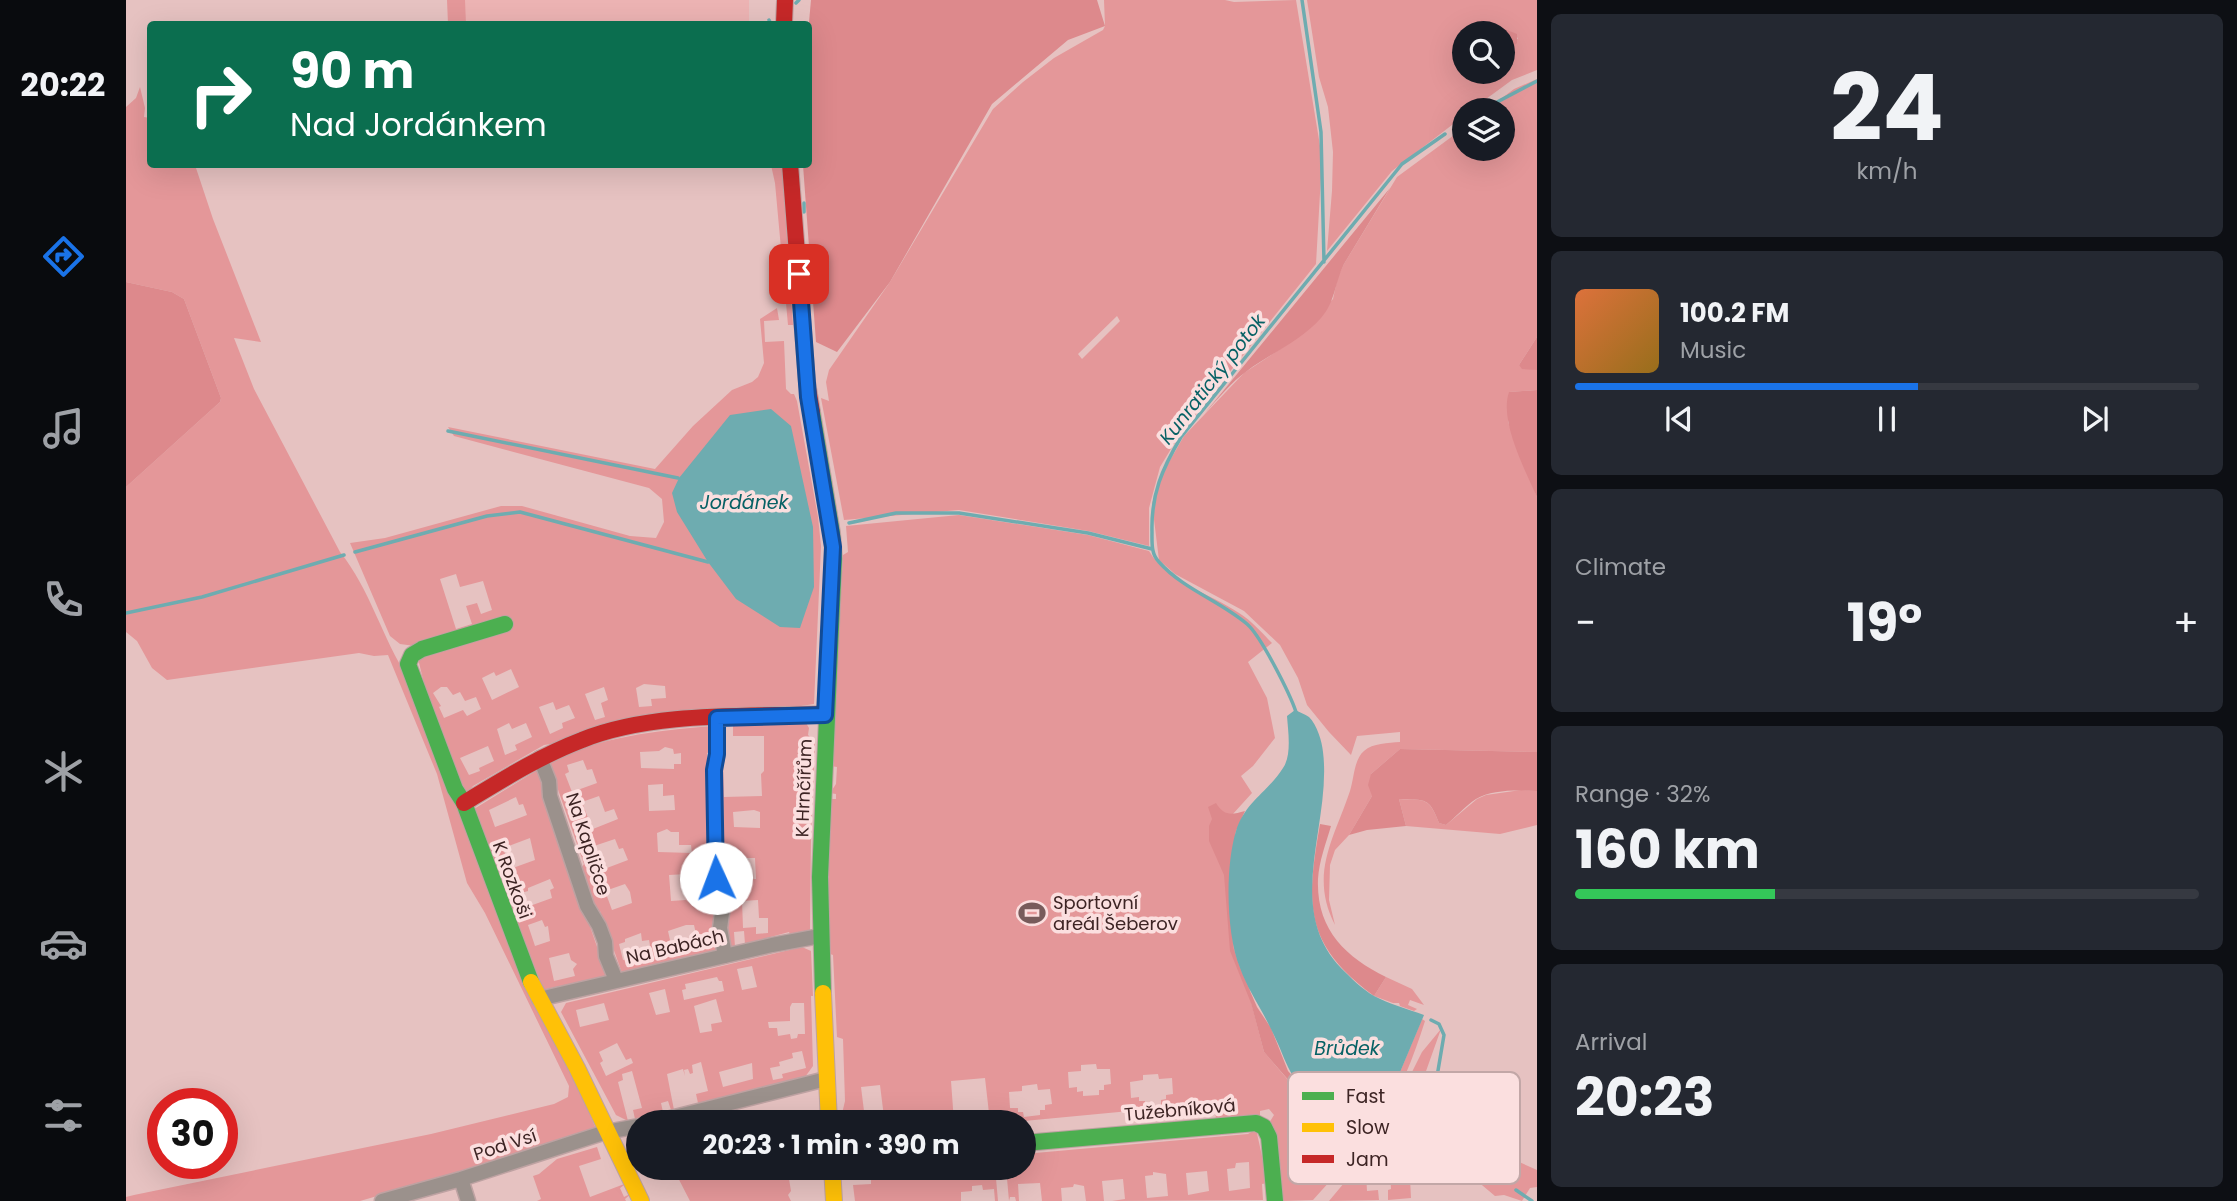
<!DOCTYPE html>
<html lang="en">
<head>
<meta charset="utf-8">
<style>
  body { margin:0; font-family:Poppins,sans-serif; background:#242831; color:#f1f3f6; height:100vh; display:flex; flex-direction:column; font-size:26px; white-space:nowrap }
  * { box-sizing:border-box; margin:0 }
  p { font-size:23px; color:#9ea1a6 }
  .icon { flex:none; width:38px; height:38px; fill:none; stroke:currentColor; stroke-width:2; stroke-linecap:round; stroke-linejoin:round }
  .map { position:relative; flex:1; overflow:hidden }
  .details { display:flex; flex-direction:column; gap:14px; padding:14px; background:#0d0f14; width:700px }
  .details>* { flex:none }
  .top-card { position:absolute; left:21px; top:21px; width:665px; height:147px; border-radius:7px; box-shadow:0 7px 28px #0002; background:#0b6e4f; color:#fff; overflow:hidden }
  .tools { position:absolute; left:1326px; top:21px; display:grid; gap:14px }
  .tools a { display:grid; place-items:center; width:63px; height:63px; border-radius:50%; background:#171b24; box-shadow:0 7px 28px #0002; font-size:35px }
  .speed { position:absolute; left:21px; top:1088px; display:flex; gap:14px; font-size:35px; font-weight:700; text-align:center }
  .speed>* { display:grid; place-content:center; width:91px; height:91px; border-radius:50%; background:#171b24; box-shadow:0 7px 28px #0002; line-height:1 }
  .speed .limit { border:10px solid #d22; background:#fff; color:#111 }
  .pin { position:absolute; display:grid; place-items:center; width:60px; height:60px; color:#fff; margin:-30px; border-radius:14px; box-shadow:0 4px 10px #0006 }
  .me { position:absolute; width:77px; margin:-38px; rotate:358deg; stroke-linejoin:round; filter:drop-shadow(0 0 5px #0008) }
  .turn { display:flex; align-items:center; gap:24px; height:147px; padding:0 28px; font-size:32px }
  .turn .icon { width:91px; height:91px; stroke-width:2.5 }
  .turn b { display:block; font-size:49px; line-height:60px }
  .big { font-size:52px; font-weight:700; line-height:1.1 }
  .details .card { flex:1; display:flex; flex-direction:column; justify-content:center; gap:10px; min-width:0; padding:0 24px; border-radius:10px; background:#242831 }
  .details .dial { align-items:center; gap:0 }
  .dial b { font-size:91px; line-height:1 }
  .song { display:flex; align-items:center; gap:21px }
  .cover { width:84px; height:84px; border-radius:10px; background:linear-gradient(135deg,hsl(20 70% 55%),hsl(40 70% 35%)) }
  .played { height:7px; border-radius:4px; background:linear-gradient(90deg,#1a73e8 55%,#363941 55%) }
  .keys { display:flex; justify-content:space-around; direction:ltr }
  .heat { display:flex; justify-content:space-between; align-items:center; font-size:38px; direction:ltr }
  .charge { height:10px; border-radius:5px; background:linear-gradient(90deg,#34c759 32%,#363941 0) }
  .trip { position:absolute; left:500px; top:1110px; width:410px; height:70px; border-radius:35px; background:#171b24; box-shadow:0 7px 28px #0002; font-weight:700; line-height:70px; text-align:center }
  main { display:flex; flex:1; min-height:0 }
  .tabs { display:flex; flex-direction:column; width:126px; justify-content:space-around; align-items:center; background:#090b0e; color:#9ea1a6 }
  .tabs .icon { width:49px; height:49px }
  .tabs .active { color:#1a73e8 }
  .tabs b { font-size:32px; color:#f1f3f6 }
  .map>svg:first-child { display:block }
  .built { fill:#ecb3b3 }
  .green { fill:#e49799; fill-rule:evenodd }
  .forest { fill:#dd898c }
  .water { fill:#6eacb0 }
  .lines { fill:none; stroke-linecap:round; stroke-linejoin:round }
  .stream { stroke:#6eacb0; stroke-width:3.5 }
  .street-casing { stroke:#bea2a2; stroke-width:17 }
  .fast-casing { stroke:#bea2a2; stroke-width:18 }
  .slow-casing { stroke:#bea2a2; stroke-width:18 }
  .jam-casing { stroke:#bea2a2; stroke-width:18 }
  .street { stroke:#9b918c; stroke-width:14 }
  .fast { stroke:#4caf50; stroke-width:16 }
  .slow { stroke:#ffc107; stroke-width:16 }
  .jam { stroke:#c62828; stroke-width:16 }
  .route-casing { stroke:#114b97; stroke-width:18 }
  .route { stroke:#1a73e8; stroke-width:12 }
  .labels { text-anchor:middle; stroke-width:7; stroke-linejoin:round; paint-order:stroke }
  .street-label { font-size:18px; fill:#3d2424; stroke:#fbdfdf }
  .poi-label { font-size:18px; fill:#3d2424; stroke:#fbdfdf; text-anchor:start }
  .water-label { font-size:19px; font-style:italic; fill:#076165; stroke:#fbdfdf }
  .key { fill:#fbdfdf; stroke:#c2a7a7; stroke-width:2 }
  .key-label { font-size:19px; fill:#3d2424 }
</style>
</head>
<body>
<main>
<nav class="tabs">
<b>20:22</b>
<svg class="icon active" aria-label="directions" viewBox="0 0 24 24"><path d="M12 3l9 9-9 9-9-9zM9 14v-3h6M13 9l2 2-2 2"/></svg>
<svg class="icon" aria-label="music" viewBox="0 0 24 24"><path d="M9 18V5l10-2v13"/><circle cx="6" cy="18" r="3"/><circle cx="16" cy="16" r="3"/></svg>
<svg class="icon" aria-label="phone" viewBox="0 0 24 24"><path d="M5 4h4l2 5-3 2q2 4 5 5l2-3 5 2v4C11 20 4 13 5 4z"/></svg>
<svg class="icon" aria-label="climate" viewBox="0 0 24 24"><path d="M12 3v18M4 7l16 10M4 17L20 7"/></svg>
<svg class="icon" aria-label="car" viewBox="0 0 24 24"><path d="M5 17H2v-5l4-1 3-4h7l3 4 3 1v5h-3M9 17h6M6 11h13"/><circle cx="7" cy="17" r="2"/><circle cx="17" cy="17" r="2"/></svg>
<svg class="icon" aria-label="filters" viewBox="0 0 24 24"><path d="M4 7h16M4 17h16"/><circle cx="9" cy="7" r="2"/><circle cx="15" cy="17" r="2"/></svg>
</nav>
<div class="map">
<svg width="1411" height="1201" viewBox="0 0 1411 1201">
  <rect width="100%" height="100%" fill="#e6c2c1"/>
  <path class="built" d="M332 0H623V24H332Z"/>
  <path class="green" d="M321 0H339L340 24H322Z
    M978 0H1099L1108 2 1170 0 1196 158 1190 264 1054 434 1034 467 1023 508V546L962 531 833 510 718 520 695 398 703 401 700 382 703 370 764 282 867 109 897 82 928 58 977 30 979 26ZM991 316 994 321 956 359 952 354Z
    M1181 0H1411V70L1386 80 1345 110H1339V115L1266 171 1201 251 1206 191 1207 152 1202 107 1193 77ZM1355 21 1392 38 1383 50 1377 51V72H1339V33H1358Z
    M1411 79V337L1393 365 1411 370V390L1383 392 1382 422 1411 497V752L1274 749 1245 774 1246 796 1223 835 1209 850 1204 865 1203 900 1209 925C1183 874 1208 839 1224 791 1228 779 1228 759 1238 751 1247 743 1262 743 1274 742V732L1231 736 1225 755 1203 732 1181 705 1172 678 1154 645 1118 611 1049 574 1033 560 1026 503 1039 469 1058 436 1118 373 1162 344 1207 299 1212 276 1218 264 1271 177 1339 127V149H1377V110H1360L1388 89Z
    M14 87 19 108 18 117 24 118V164L69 165 87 219 135 342 108 338 128 389 214 552C244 589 256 638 282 678L470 1129 461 1135 234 1201H0V1197L8 1195 305 1134 428 1104 442 1097 443 1086 359 913 341 883 311 774 262 655 248 656 233 653 41 680 26 668 11 641 0 632V487L94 402 95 398 58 299 46 292 0 282V107L10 98Z
    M645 165H656L667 325H662L649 183Z
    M651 308 653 320 638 321 639 342 658 341 660 389 665 394H668L671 401 692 517 695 546 688 704 418 745 347 786 341 794 307 721 289 646 274 644 264 636 224 543 259 538 375 506H396L504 536 530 538 538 522 536 499 523 488 328 436 322 427 529 469 567 426 606 390 626 382 632 377 638 363 634 319ZM330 574 334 587 357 581 366 610 355 614 351 603 340 606 346 624 330 629 314 579ZM385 669 393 687 366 700 356 678 368 672 370 676ZM518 684 539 686 540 698 525 699 526 706 513 707 510 688ZM315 687H321L327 695 334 692 339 701 350 697 355 709 341 716 337 710 318 718 313 707 315 706 307 693ZM478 687 482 700 475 703 479 717 469 720 459 694ZM427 702 430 710 443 705 449 718 436 723 437 728 424 734 413 707ZM383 723 386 729 400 723 406 737 389 745 391 750 379 755 371 729ZM362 746 368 761 353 768 354 771 343 775 334 758Z
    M833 515 962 535 1023 551C1043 584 1082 592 1113 613 1125 620 1136 633 1146 643L1122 662 1141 698 1149 738 1127 766 1115 776 1126 793 1106 815 1125 1002 1138 1052 1185 1107 1202 1106 1225 1119 1242 1121 1253 1116 1259 1108 1296 1019 1299 1021C1288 1056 1273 1095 1252 1125 1233 1152 1209 1175 1187 1200L1156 1201 1143 1123 1148 1115 1143 1109 1134 1111V1117L1090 1119 1088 1103 888 1122H864L859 1078 825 1081 828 1122H714L719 1101 717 1039 711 1037 707 955 701 953 704 799H710V794L704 793 710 784 711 767 705 766 717 555 722 552 720 526ZM970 1064 971 1069H984L985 1084 978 1085V1090H973V1095L957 1096V1091L951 1092V1087L943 1088 942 1072 955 1071V1065ZM1032 1074 1033 1079 1046 1078 1047 1094 1040 1095V1099L1035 1100V1105L1019 1106V1101H1013V1097L1005 1098 1004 1082 1017 1080V1075ZM911 1084 912 1090 924 1089 926 1104 919 1105V1110H914V1115L898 1117 897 1112H892V1108H884L883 1092 896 1091V1086ZM754 1085 758 1117 739 1119 735 1087Z
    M607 723H680L683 728 682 735 689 742 685 833 684 930 665 937 663 932 619 944 618 931 608 932 609 947H604L602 946 599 878 595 876 597 818 596 817 592 767 597 758 598 797 636 796 635 774 638 771V736H607ZM628 810 634 812V828L608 827 607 812ZM608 858H629L630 879 608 880ZM632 900 633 918H642V933L630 934V927L617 928 616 901Z
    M586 726V752L581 753 586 898 589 899 587 902 588 912H592L593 950 496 973 474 911 471 912 454 870 458 864 422 761C477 737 526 731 586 726ZM539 747 547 749 548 754 555 753V764H548V769L515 768 514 752 533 751ZM457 760 461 770 466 769 471 783 446 792 439 774 443 772 441 765ZM537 784V796L548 795 549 810 523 811 522 785ZM473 796 479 812 488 809 492 819 457 833 452 822 462 818 456 802ZM541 829 545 832H553V845H565L566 853 532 852 531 833ZM489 839 493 849 497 848 502 860 473 871 462 848ZM561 874 565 881 562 888 558 889 560 900 545 901 543 875ZM499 884 504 892 506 903 486 910 479 891ZM560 925H568L572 943 554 949H546L542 931ZM515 933 516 941 523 940 526 956 504 961 503 959 497 960 493 944 499 942V939Z
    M413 769 412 773 415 782 419 781 416 786 481 976 420 989 419 994 348 809ZM390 797 393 805 397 804 401 815 369 827 363 810ZM404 838 409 860 384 869 377 848ZM424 879 428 888 424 890 426 898 401 907 395 893 402 891V888ZM416 920 419 927 422 926 424 941 409 946 402 925ZM443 953 445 960 451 964 447 969 449 976 428 981 423 958Z
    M1395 790 1411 791V825L1374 834 1280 826 1273 799C1299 800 1303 797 1313 823L1320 825 1351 799 1360 795Z
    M676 947 685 951 687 996H685L687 1066 679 1077 572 1103 570 1094 582 1091 575 1062 566 1065 567 1073 564 1074 562 1069 558 1070 559 1076 557 1069 541 1074 548 1110H545L542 1101 535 1103 537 1112 509 1119 507 1110 516 1108 506 1071 496 1074 497 1080 492 1082 502 1121 490 1115 435 1012 440 1003ZM626 966 631 987 616 990 611 969ZM591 977 593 981H596L598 991 558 1000 556 990 560 989 559 984ZM539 989 544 1012 530 1015 523 993ZM590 999 596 1022 585 1024 586 1031 574 1033 568 1006ZM478 1003 483 1020 454 1027 450 1010ZM666 1003H678L679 1034H672L671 1038 665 1039 664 1034 652 1036 651 1028H643L642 1022 664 1021V1007ZM491 1043 500 1060 505 1058 507 1063 480 1076 474 1063 477 1061 473 1052ZM676 1051 680 1068 656 1074 657 1078 647 1080 644 1068 654 1066 653 1062 667 1058 666 1053ZM626 1063 627 1079 597 1087 593 1072Z
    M1260 977 1286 989 1298 1005 1284 1000 1282 1005 1291 1009 1288 1011 1274 1006 1273 1003H1267L1248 996Z
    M1315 1029 1294 1088 1297 1112 1373 1153 1411 1170V1187L1404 1188 1396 1201 1378 1195 1369 1196 1332 1165 1295 1145V1158L1283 1159 1285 1198 1262 1200V1190L1265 1189 1264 1172 1240 1174 1241 1191 1252 1190 1253 1200 1203 1201 1259 1134 1266 1112 1296 1052Z
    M1130 1129 1142 1183 1136 1184 1137 1200 986 1201 999 1199 997 1179 976 1181 978 1201H960L958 1186 948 1184 947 1187 935 1188 936 1201H916L914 1183 892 1184 893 1201H890L889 1197H884L883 1201 880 1167H898V1154L1122 1134ZM1123 1162 1124 1188 1103 1191 1101 1169 1109 1168 1110 1163ZM1081 1171 1083 1191 1062 1195 1060 1173ZM1027 1172 1040 1174 1042 1196 1021 1198 1019 1176 1027 1175Z
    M471 1147 475 1159 453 1166 464 1197 501 1183 494 1188 498 1197 506 1193 499 1199 500 1201H411L415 1199 407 1176 413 1174 431 1159Z
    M661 1167 665 1191 662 1195 665 1201H564L547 1168Z
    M802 1167H869L872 1201H869L868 1189 857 1190 856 1185 846 1186V1191L835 1192V1201H729L727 1185 745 1184V1177L802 1174Z"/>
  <path class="forest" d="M685 0H971L979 26 942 40 866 104 764 282 711 352 690 342 677 165 682 164V33Z
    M1355 20 1391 34V43L1383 50 1377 51V33H1358Z
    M1264 188 1218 264C1209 282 1209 303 1195 318 1175 341 1145 353 1121 371 1105 382 1092 399 1079 413Z
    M0 282 46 292 58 299 95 398 94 402 0 487Z
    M1411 337V370L1396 369 1393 365Z
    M1411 390V497C1399 470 1373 421 1383 392Z
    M1274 749 1411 752V791C1393 790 1366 789 1350 799 1339 806 1330 817 1320 825L1313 823C1303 797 1300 800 1273 799L1280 826 1241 830 1223 835 1246 796 1242 785 1245 774Z
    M1090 803C1098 816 1105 815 1119 811L1110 831 1104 865 1107 947 1114 968 1131 1007 1145 1028 1162 1071 1185 1097 1202 1106 1186 1107 1138 1052 1125 1003 1104 951 1098 875 1083 841V826L1086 819 1082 807Z
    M1194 824 1205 826C1200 843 1193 861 1192 879 1190 929 1219 957 1260 977L1248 996C1177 943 1180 905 1194 824Z"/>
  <path class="water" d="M645 409 665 426 687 527 688 587 674 628 654 627 610 599 582 562 551 512 546 493 553 478 604 415Z
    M1169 710C1173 712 1179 714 1183 717 1191 725 1196 741 1197 752 1206 824 1157 907 1215 968 1225 978 1236 989 1248 996 1263 1004 1282 1009 1298 1015L1259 1108C1239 1133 1220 1116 1199 1104 1161 1083 1163 1064 1145 1029 1135 1008 1122 990 1114 968 1100 934 1099 867 1110 831 1119 802 1142 792 1157 768 1166 755 1162 731 1161 716Z"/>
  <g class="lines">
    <path class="stream" d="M1176 0 1195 132 1198 262
      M670 3 673 0
      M643 20 645 24
      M1356 110 1411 81
      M1330 126 1339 120
      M678 203V212
      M322 431 552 478
      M723 523 770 513H833L962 533 1026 549
      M229 552 361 516 394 512 582 562
      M0 613 76 597 218 555
      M1170 712C1164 694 1135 636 1121 624 1094 601 1057 589 1033 562 1025 554 1026 543 1026 532 1025 494 1036 469 1055 437L1276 164 1319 134
      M1305 1020 1313 1024 1318 1035 1305 1112 1310 1136
      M1265 1121 1310 1136 1378 1182
      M1390 1190 1406 1201"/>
    <g class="street-casing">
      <path id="street" d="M591 718V756L588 770 590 873 596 913 594 928 599 956
        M414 758 423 781 424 796 461 906 473 926 479 942 480 956 490 980
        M413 999 646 945 694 936
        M529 1122 700 1079
        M335 1179 342 1201
        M256 1201 335 1179 480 1132 513 1126"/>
    </g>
    <g class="fast-casing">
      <path id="fast" d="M686 412 706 533 708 559 694 877 697 993
        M379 624 296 649 286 655 282 664 329 789 338 803 405 982
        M898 1143 1130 1123 1138 1127 1143 1137 1149 1201"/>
    </g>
    <g class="slow-casing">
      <path id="slow" d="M405 982 451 1068 515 1201
        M697 993 703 1122
        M706 1167 708 1201"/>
    </g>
    <g class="jam-casing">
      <path id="jam" d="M658 24 659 0
        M664 164 681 382 686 412
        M338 803C376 780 414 756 456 740 527 711 624 717 700 714"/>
    </g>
    <use href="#street" class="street"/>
    <use href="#fast" class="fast"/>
    <use href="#slow" class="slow"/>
    <use href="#jam" class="jam"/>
  </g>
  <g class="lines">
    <g class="route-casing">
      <path id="route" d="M590 878 588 770 591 754V718L699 715 707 547 682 397 673 274"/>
    </g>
    <use href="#route" class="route"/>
  </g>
  <defs>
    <g id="stadium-bare" transform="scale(2.1)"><path d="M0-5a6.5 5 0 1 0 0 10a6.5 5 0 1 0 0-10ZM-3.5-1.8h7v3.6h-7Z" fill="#785b5b" stroke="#fbdfdf" stroke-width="2.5" paint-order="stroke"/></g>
  </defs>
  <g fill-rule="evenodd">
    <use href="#stadium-bare" x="906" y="913"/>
  </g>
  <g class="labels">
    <g class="street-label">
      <text transform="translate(678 788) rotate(-88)" y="6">K Hrnčířům</text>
      <text transform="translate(462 844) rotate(72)" y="6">Na Kapličce</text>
      <text transform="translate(386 880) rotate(70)" y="6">K Rozkoši</text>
      <text transform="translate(549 947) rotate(-13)" y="6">Na Babách</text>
      <text transform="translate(1054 1110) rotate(-5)" y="6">Tužebníková</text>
      <text transform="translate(379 1145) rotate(-18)" y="6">Pod Vsí</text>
    </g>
    <g class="poi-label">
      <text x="927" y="909">Sportovní<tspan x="927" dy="21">areál Šeberov</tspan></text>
    </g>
    <g class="water-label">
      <text transform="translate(1086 379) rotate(-52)" y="7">Kunratický potok</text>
      <text x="618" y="509">Jordánek</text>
      <text x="1221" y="1055">Brůdek</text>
    </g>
  </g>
  <rect x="1162" y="1072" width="232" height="112" rx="10" class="key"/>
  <rect x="1176" y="1092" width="32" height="8" fill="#4caf50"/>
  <rect x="1176" y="1123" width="32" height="9" fill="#ffc107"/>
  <rect x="1176" y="1155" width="32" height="8" fill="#c62828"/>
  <g class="key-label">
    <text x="1220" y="1103">Fast</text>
    <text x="1220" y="1134">Slow</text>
    <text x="1220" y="1166">Jam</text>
  </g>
</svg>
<div class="tools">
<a><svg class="icon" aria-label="search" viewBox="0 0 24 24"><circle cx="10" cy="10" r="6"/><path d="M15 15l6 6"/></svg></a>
<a><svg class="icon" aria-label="layers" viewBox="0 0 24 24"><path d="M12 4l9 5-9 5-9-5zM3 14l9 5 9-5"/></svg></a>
</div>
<div class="speed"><div class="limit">30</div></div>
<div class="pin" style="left:673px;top:274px;background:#d93025"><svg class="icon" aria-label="arrive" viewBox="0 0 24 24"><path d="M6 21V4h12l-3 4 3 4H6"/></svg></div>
<svg class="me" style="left:590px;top:878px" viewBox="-20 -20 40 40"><circle r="19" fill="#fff"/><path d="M0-13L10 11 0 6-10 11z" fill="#1a73e8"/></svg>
<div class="trip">20:23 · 1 min · 390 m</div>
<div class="top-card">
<div class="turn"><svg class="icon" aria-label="right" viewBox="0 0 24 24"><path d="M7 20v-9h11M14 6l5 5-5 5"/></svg><div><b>90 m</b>Nad Jordánkem</div></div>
</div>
</div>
<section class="details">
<div class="card dial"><b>24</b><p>km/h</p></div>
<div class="card">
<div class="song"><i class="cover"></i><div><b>100.2 FM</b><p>Music</p></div></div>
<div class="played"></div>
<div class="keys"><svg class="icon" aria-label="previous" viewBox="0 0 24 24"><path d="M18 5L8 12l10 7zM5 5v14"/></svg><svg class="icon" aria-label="pause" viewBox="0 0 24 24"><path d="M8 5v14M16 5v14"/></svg><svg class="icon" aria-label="next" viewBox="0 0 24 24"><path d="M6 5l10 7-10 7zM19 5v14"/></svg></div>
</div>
<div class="card"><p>Climate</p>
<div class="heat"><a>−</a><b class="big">19°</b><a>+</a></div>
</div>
<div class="card"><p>Range · 32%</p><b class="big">160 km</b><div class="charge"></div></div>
<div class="card"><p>Arrival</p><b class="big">20:23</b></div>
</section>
</main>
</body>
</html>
